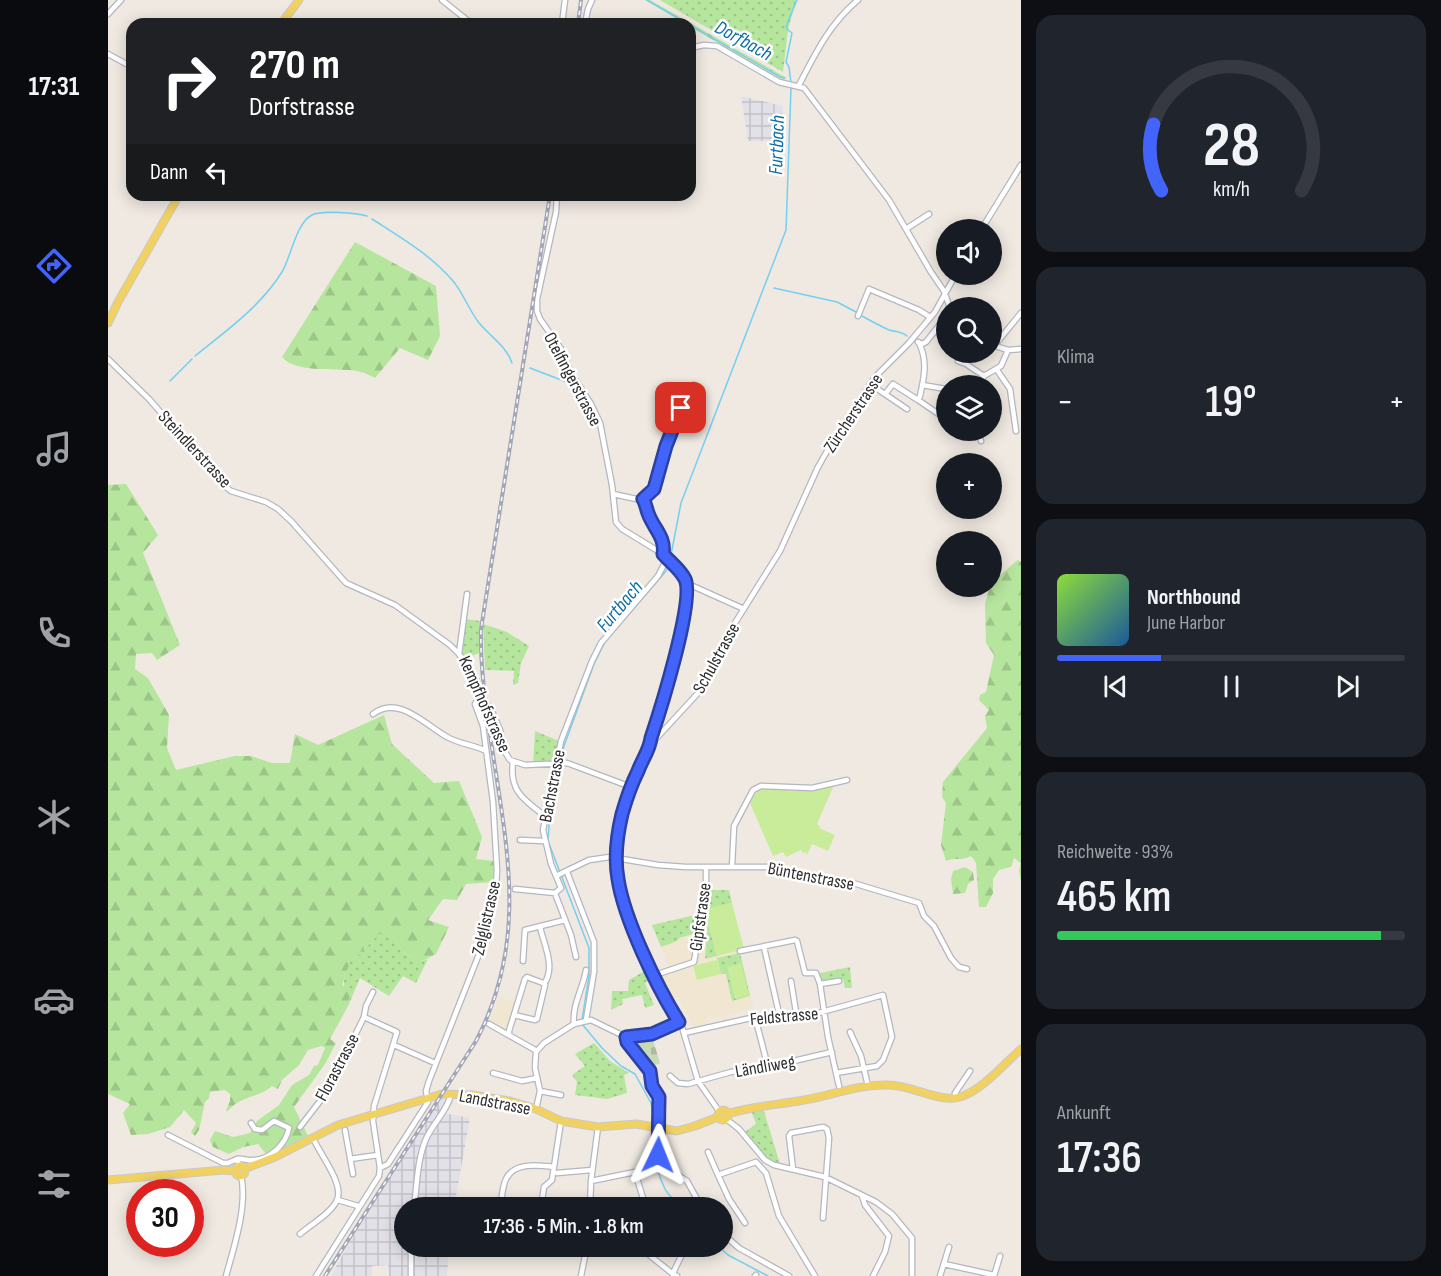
<!DOCTYPE html>
<html lang="de">
<head>
<meta charset="utf-8">
<style>
  body { margin:0; font-family:"Sofia Sans Condensed",sans-serif; background:#20242c; color:#f1f3f6; height:100vh; display:flex; flex-direction:column; font-size:22px; white-space:nowrap }
  * { box-sizing:border-box; margin:0 }
  p { font-size:20px; color:#9ea1a6 }
  .icon { flex:none; width:33px; height:33px; fill:none; stroke:currentColor; stroke-width:2; stroke-linecap:round; stroke-linejoin:round }
  .map { position:relative; flex:1; overflow:hidden }
  .drawer { display:flex; flex-direction:column; gap:15px; padding:15px; background:#0d0f14; width:420px }
  .drawer>* { flex:none }
  .banner { position:absolute; left:18px; top:18px; width:570px; height:183px; border-radius:18px; box-shadow:0 3px 15px #0003; background:#202124; color:#fff; overflow:hidden }
  .buttons { position:absolute; left:828px; top:219px; display:grid; gap:12px }
  .buttons a { display:grid; place-items:center; width:66px; height:66px; border-radius:50%; background:#171b24; box-shadow:0 3px 15px #0003; font-size:30px }
  .speed { position:absolute; left:18px; top:1179px; display:flex; gap:12px; font-size:30px; font-weight:700; text-align:center }
  .speed>* { display:grid; place-content:center; width:78px; height:78px; border-radius:50%; background:#171b24; box-shadow:0 3px 15px #0003; line-height:1 }
  .speed .limit { border:9px solid #d22; background:#fff; color:#111 }
  .pin { position:absolute; display:grid; place-items:center; width:51px; height:51px; color:#fff; margin:-26px; border-radius:12px; box-shadow:0 3px 9px #0006 }
  .me { position:absolute; width:66px; margin:-33px; rotate:2deg; stroke-linejoin:round; filter:drop-shadow(0 0 4px #0008) }
  .turn { display:flex; align-items:center; gap:21px; height:126px; padding:0 24px; font-size:27px }
  .turn .icon { width:78px; height:78px; stroke-width:2.5 }
  .turn b { display:block; font-size:42px; line-height:51px }
  .then { display:flex; align-items:center; height:57px; padding:0 24px; background:#0003; gap:12px; font-size:22px }
  .big { font-size:45px; font-weight:600; line-height:1.1 }
  .drawer .tile { flex:1; display:flex; flex-direction:column; justify-content:center; gap:9px; min-width:0; padding:0 21px; border-radius:18px; background:#20242c }
  .drawer .dial { align-items:center; gap:0 }
  .dial svg { height:156px; overflow:visible; fill:none; stroke:#363941; stroke-width:7; stroke-linecap:round; text-anchor:middle }
  .dial text { fill:#f1f3f6; stroke:none }
  .song { display:flex; align-items:center; gap:18px }
  .cover { width:72px; height:72px; border-radius:9px; background:linear-gradient(135deg,hsl(90 70% 55%),hsl(210 70% 35%)) }
  .played { height:6px; border-radius:3px; background:linear-gradient(90deg,#4264fb 30%,#363941 30%) }
  .keys { display:flex; justify-content:space-around; direction:ltr }
  .heat { display:flex; justify-content:space-between; align-items:center; font-size:33px; direction:ltr }
  .charge { height:9px; border-radius:4px; background:linear-gradient(90deg,#34c759 93%,#363941 0) }
  .trip { position:absolute; left:286px; top:1197px; width:339px; height:60px; border-radius:30px; background:#171b24; box-shadow:0 3px 15px #0003; font-weight:600; line-height:60px; text-align:center }
  main { display:flex; flex:1; min-height:0 }
  .tabs { display:flex; flex-direction:column; width:108px; justify-content:space-around; align-items:center; background:#090b0e; color:#9ea1a6 }
  .tabs .icon { width:42px; height:42px }
  .tabs .current { color:#4264fb }
  .tabs b { font-size:27px; color:#f1f3f6 }
  .map>svg:first-child { display:block }
  .industrial { fill:url(#industrial-grid) }
  .education { fill:#f0e6d1 }
  .green { fill:url(#green-dots) }
  .forest { fill:url(#forest-firs) }
  .cemetery { fill:url(#cemetery-stones) }
  .pitch { fill:#c9ec9a }
  .lines { fill:none; stroke-linecap:round; stroke-linejoin:round }
  .stream { stroke:#75cff0; stroke-width:1.5 }
  .minor-casing { stroke:#b4b7c1; stroke-width:7 }
  .major-casing { stroke:#c9c9c9; stroke-width:9 }
  .minor { stroke:#fff; stroke-width:4.5 }
  .major { stroke:#f2d163; stroke-width:7 }
  .rail-casing { stroke:#a3a6b8; stroke-width:4 }
  .rail { stroke:#fff; stroke-width:1.5; stroke-dasharray:4.5; stroke-linecap:butt }
  .route-casing { stroke:#2b41a3; stroke-width:15 }
  .route { stroke:#4264fb; stroke-width:10 }
  .labels { text-anchor:middle; stroke-width:5; stroke-linejoin:round; paint-order:stroke }
  .street-label { font-size:18px; fill:#2e2e2e; stroke:#fff }
  .water-label { font-size:20px; font-style:italic; fill:#0d6fa3; stroke:#fff }
</style>
</head>
<body>
<main>
<nav class="tabs">
<b>17:31</b>
<svg class="icon current" aria-label="directions" viewBox="0 0 24 24"><path d="M12 3l9 9-9 9-9-9zM9 14v-3h6M13 9l2 2-2 2"/></svg>
<svg class="icon" aria-label="music" viewBox="0 0 24 24"><path d="M9 18V5l10-2v13"/><circle cx="6" cy="18" r="3"/><circle cx="16" cy="16" r="3"/></svg>
<svg class="icon" aria-label="phone" viewBox="0 0 24 24"><path d="M5 4h4l2 5-3 2q2 4 5 5l2-3 5 2v4C11 20 4 13 5 4z"/></svg>
<svg class="icon" aria-label="climate" viewBox="0 0 24 24"><path d="M12 3v18M4 7l16 10M4 17L20 7"/></svg>
<svg class="icon" aria-label="car" viewBox="0 0 24 24"><path d="M5 17H2v-5l4-1 3-4h7l3 4 3 1v5h-3M9 17h6M6 11h13"/><circle cx="7" cy="17" r="2"/><circle cx="17" cy="17" r="2"/></svg>
<svg class="icon" aria-label="filters" viewBox="0 0 24 24"><path d="M4 7h16M4 17h16"/><circle cx="9" cy="7" r="2"/><circle cx="15" cy="17" r="2"/></svg>
</nav>
<div class="map">
<svg width="913" height="1276" viewBox="0 0 913 1276">
  <defs>
    <pattern id="industrial-grid" width="8" height="8" patternUnits="userSpaceOnUse" patternTransform="scale(1.5)"><rect width="8" height="8" fill="#e3e1e8"/><path d="M0 4h8M4 0v8" fill="none" stroke="#c3c1c7"/></pattern>
    <pattern id="green-dots" width="8" height="8" patternUnits="userSpaceOnUse" patternTransform="scale(1.5)"><rect width="8" height="8" fill="#b6e59e"/><path d="M2 2h.1M6 6h.1" fill="none" stroke="#9dc588" stroke-width="1.8" stroke-linecap="round"/></pattern>
    <pattern id="forest-firs" width="22" height="20" patternUnits="userSpaceOnUse" patternTransform="scale(1.5)"><rect width="22" height="20" fill="#b6e59e"/><path d="M5 1l3.5 6h-7zM16 11l3.5 6h-7z" fill="#9dc588"/></pattern>
    <pattern id="cemetery-stones" width="16" height="16" patternUnits="userSpaceOnUse" patternTransform="scale(1.5)"><rect width="16" height="16" fill="#c8d9b8"/><path d="M2 7V4a2 2 0 0 1 4 0v3zM10 15v-3a2 2 0 0 1 4 0v3z" fill="#acbb9e"/></pattern>
  </defs>
  <rect width="100%" height="100%" fill="#efe9e1"/>
  <path class="industrial" d="M633 96 675 106 674 141H640Z
    M333 1098 341 1103 336 1113 362 1118 346 1207 297 1208V1246L341 1247 339 1276H281L280 1265 264 1266V1276H223L238 1248Z"/>
  <path class="education" d="M602 890H621L631 951 646 1008 619 1015V1022L615 1023 613 1017 599 1019V1025L586 1028 570 997 562 1000 549 976 561 971 557 956 544 925 595 914Z
    M391 996 407 1002 397 1031 382 1023Z"/>
  <path class="green" d="M552 0H688L680 30 675 72Z
    M356 619 372 621 371 653 357 659 354 653Z
    M375 624 399 632 421 646 413 663 410 683 405 685 406 671 377 670Z
    M427 731 451 741 447 761 425 764Z
    M602 890H621L624 903 597 910 609 956 597 959 600 921 599 917 594 916Z
    M587 915 585 934 571 938 569 941 553 947 544 925Z
    M270 932 284 935 295 953 314 961 320 959 308 983 295 976 281 996 252 978 240 1006C232 991 236 974 243 958L262 964 264 961 249 955 265 941Z
    M632 953 642 996 624 1001 618 974H613L609 958Z
    M742 967 744 988H737L735 979 713 982 712 973Z
    M540 969 546 978 537 983 546 1005 537 1008 534 995 514 999 515 1004 503 1010 504 991H520L521 980Z
    M486 1043 502 1061 521 1073 516 1075 519 1093 499 1099 467 1095 469 1082 464 1075 477 1066 467 1054Z
    M655 1108 672 1164 656 1158 637 1132 648 1124 643 1110Z"/>
  <path class="forest" d="M537 0H542L677 77 676 80 582 27V24H578Z
    M247 242 328 286 332 336 320 360 292 348 267 378C263 376 258 373 253 372 232 366 189 375 174 357Z
    M18 484 50 535 35 553 72 645 49 660 44 653 28 654 27 669 40 678 61 715 59 748 68 770 127 756H143L164 763H182L187 734 210 745 276 715 284 744 326 783 351 781 374 837 368 859 386 861 385 882 358 884 349 900 335 899 320 920 341 927 328 954 314 961 295 953 284 935 271 933 265 941 250 954 264 961 263 964 243 959 234 985 242 991 240 1006 222 1039 228 1043 217 1064 186 1107 200 1136 172 1152 157 1153 150 1144 135 1147 121 1154 105 1147 102 1140 107 1131 125 1137 142 1133 149 1121 171 1105 184 1085 201 1075 206 1066 210 1065 217 1048 214 1046 200 1050 191 1065 174 1080 170 1089 164 1086C149 1099 133 1095 120 1111H118L122 1101V1094L117 1090 102 1092 101 1098 97 1102 91 1130 87 1136 83 1132 88 1123 76 1110 62 1127 40 1134 23 1135 15 1113 22 1104 0 1094V485Z
    M910 560 913 562V882L911 870 913 863 906 858 903 867 891 870 885 879V893L878 907H871L868 863 863 856C855 861 847 857 838 861L833 845 838 803 834 797 835 782 879 728 877 716 881 710 871 700 872 695 878 692 886 655 878 643 877 604 881 589 893 574Z
    M857 867 865 872 866 880 860 884 857 893 845 894 843 879 845 871Z"/>
  <path class="cemetery" d="M544 1037 552 1063 543 1067 540 1060 524 1044 527 1040Z"/>
  <path class="pitch" d="M726 785 709 824 712 826 711 828 727 835 720 851 704 844 699 855 698 852 695 853 693 850 678 857 675 852 665 856 642 803C653 777 672 792 693 791 704 790 715 787 726 785Z
    M624 903 636 949 609 956 597 909Z
    M609 960 613 974 589 980 585 966Z
    M633 963 641 995 627 999 619 967Z"/>
  <g class="lines">
    <path class="stream" d="M539 0 580 24
      M582 25 672 77 677 78
      M683 83 681 67 678 62 684 33 679 29V24L689 0
      M264 219C292 237 323 255 345 281 356 294 361 311 372 324 383 337 399 347 404 363
      M666 288 729 302 748 312
      M754 316C763 321 772 326 781 330 788 332 793 331 799 336
      M87 356C119 330 152 307 174 272 183 257 188 223 204 215 214 210 248 213 259 216
      M422 368 461 383
      M62 381 84 359
      M844 435 845 430
      M562 560 573 503 678 230 683 88
      M474 1020 481 976V948L440 841 442 812 456 746 486 664 497 642 558 571 561 565
      M474 1024 494 1048 513 1066 527 1074 543 1103 547 1123
      M547 1131C546 1150 548 1172 557 1189 561 1196 568 1202 574 1208
      M610 1246 620 1255 660 1276"/>
    <g class="minor-casing">
      <path id="minor" d="M334 0 364 24
        M0 14 13 0
        M454 24 457 0
        M477 24 480 9 484 0
        M582 48 596 45 609 46 671 82 696 88 781 200 823 272 836 291 842 308
        M0 54 24 67
        M691 85C707 54 722 23 750 0
        M449 195 448 212 429 299V311L432 319 453 349 463 373 483 404 492 423 504 485 508 522 514 529 555 554 577 580 578 600 567 658 543 742
        M798 229 821 214
        M873 230 913 165
        M750 316 761 289 811 310 822 317
        M810 342 814 344 818 342 838 317
        M884 345 900 350 913 349
        M886 346 913 313
        M0 359 41 399 118 487 123 491 158 502 170 509 183 521 238 583 287 605 342 645 351 654
        M850 361 858 364 876 376
        M889 370 902 389 908 431
        M762 384 799 409
        M814 385 838 389
        M871 386 876 376 893 366 900 350
        M778 393 785 384 810 400 812 396C816 378 820 361 811 343
        M810 400 838 419
        M870 430 873 441
        M505 494 533 500 546 489 558 446 576 402 586 385
        M535 499 539 513 554 540 555 554
        M578 583 636 609
        M359 594 351 654 369 681 372 697 382 707 392 730 397 752 402 760 417 765 459 763 523 787
        M265 714C291 694 318 726 341 738 353 744 366 745 378 751
        M405 762C401 791 416 800 437 816
        M412 840 436 841
        M624 867 626 826 645 790 653 786 704 788 739 780
        M459 872 486 942V972L478 1020
        M448 876 481 860 502 857 550 865 578 867H661L745 883 811 903 816 916 826 926 843 958 851 967 859 969
        M407 889 447 893
        M432 927C436 945 448 967 436 984
        M656 947 672 1018
        M632 951 687 940 689 941 697 973H708L712 984
        M468 957 463 935 448 896 447 893 453 888 443 864 435 830 453 741 484 661 493 643 550 576 559 559
        M415 961 417 930 457 920
        M547 975 586 962 598 890V867
        M683 981 689 1018
        M647 1017 660 1067
        M381 1024 429 1051
        M466 1024C464 1004 475 989 478 970
        M742 1032 753 1056 760 1086
        M576 1033 647 1017H696L775 995 784 1037 775 1060 769 1066 728 1073
        M401 1034V1031L417 979 419 977 435 983 437 985 429 1019 427 1020 406 1015
        M518 1037 519 1042 540 1069 544 1086 551 1097 549 1143 552 1161 557 1167 579 1181 594 1208
        M286 1045 327 1063
        M385 1073 414 1081 429 1078
        M562 1076 570 1083 580 1084 623 1072 660 1067 724 1052
        M731 1086 720 1037 712 984 731 981
        M432 1091 453 1095
        M847 1098V1093L862 1071
        M428 1109 432 1091 427 1068 428 1052 436 1043 466 1024 483 1020 518 1037 544 1034 571 1022
        M611 1111 590 1081 574 1027 535 952 513 895 508 858 510 831 515 810 529 772 544 743 591 692 627 623 672 551 710 467 726 439 767 377 801 343 827 312 848 274
        M618 1119 631 1129 657 1160 666 1165 717 1177 768 1202 784 1214 804 1238V1276
        M192 1127 219 1092 256 1017 258 1006 265 992
        M237 1130 245 1174
        M60 1135 115 1163H120L129 1159
        M600 1152 610 1175 648 1162
        M242 1159 270 1155
        M648 1162 658 1173 671 1216 707 1276
        M131 1166 129 1159C135 1158 139 1161 145 1160 162 1160 178 1144 181 1128L166 1121 154 1130 147 1129 143 1123
        M272 1168 280 1164 320 1102 318 1091 321 1081 375 944 388 886 389 870 385 802 375 726 367 704 372 697
        M685 1169 681 1136 683 1133 715 1127 719 1129 721 1138 715 1218
        M527 1172 546 1166
        M449 1173 484 1170
        M610 1175 621 1199 637 1223
        M483 1181 527 1172 538 1208
        M754 1196 757 1205 781 1236 777 1252 765 1276
        M230 1200 250 1206
        M482 1207 535 1200
        M306 1208C309 1185 309 1160 318 1139 325 1123 340 1110 343 1094
        M392 1208C394 1199 394 1187 398 1179 406 1162 430 1165 446 1167
        M433 1208 436 1187 444 1180 453 1121
        M482 1208 483 1181 490 1127
        M192 1234C203 1224 221 1215 228 1202 238 1187 214 1157 207 1142
        M615 1234 631 1248 681 1276
        M530 1246 565 1274V1276
        M836 1264 886 1275
        M118 1276C126 1247 140 1205 133 1175
        M208 1276 271 1176 272 1168 265 1121 266 1106 289 1032 256 1017
        M303 1276V1246
        M473 1276 479 1246
        M569 1276 565 1274 566 1271 578 1246
        M647 1276 648 1275
        M832 1276 841 1247
        M886 1276 892 1256"/>
    </g>
    <g class="major-casing">
      <path id="major" d="M173 24 191 0
        M0 323 10 302 71 195
        M610 1115a5 5 0 1 1 10 0a5 5 0 1 1-10 0Z
        M619 1114C644 1106 670 1105 696 1100 724 1095 752 1084 781 1085 803 1085 832 1103 852 1097 873 1091 896 1064 913 1049
        M127 1171a5 5 0 1 1 10 0a5 5 0 1 1-10 0Z
        M136 1169 167 1157 230 1125 334 1094 365 1095 402 1101 428 1109 453 1121 490 1127 528 1124 569 1131 587 1126 610 1117
        M0 1180 116 1170 126 1171"/>
    </g>
    <use href="#minor" class="minor"/>
    <use href="#major" class="major"/>
    <g class="rail-casing">
      <path id="rail" d="M470 24 473 0
        M217 1276 368 1041C425 933 395 833 380 720 376 689 372 660 373 629L442 195"/>
    </g>
    <use href="#rail" class="rail"/>
  </g>
  <g class="lines">
    <g class="route-casing">
      <path id="route" d="M550 1155 551 1097 544 1086 542 1071 519 1042 518 1037 544 1034 571 1022C549 987 516 919 510 879 506 857 509 835 514 814 518 800 523 785 530 771 534 760 542 749 543 738 552 711 587 600 577 579 572 569 562 562 555 554 558 537 545 528 540 513 538 508 538 504 535 499L546 489 558 446 573 408"/>
    </g>
    <use href="#route" class="route"/>
  </g>
  <g class="labels">
    <g class="street-label">
      <text transform="translate(465 379) rotate(62)" y="6">Otelfingerstrasse</text>
      <text transform="translate(745 413) rotate(-56)" y="6">Zürcherstrasse</text>
      <text transform="translate(87 449) rotate(47)" y="6">Steindlerstrasse</text>
      <text transform="translate(608 658) rotate(-61)" y="6">Schulstrasse</text>
      <text transform="translate(377 704) rotate(66)" y="6">Kempfhofstrasse</text>
      <text transform="translate(444 786) rotate(-79)" y="6">Bachstrasse</text>
      <text transform="translate(703 876) rotate(11)" y="6">Büntenstrasse</text>
      <text transform="translate(592 917) rotate(-82)" y="6">Gipfstrasse</text>
      <text transform="translate(378 918) rotate(-77)" y="6">Zelglistrasse</text>
      <text transform="translate(676 1016) rotate(-5)" y="6">Feldstrasse</text>
      <text transform="translate(657 1066) rotate(-10)" y="6">Ländliweg</text>
      <text transform="translate(229 1067) rotate(-62)" y="6">Florastrasse</text>
      <text transform="translate(387 1102) rotate(11)" y="6">Landstrasse</text>
    </g>
    <g class="water-label">
      <text transform="translate(636 40) rotate(29)" y="7">Dorfbach</text>
      <text transform="translate(668 145) rotate(-88)" y="7">Furtbach</text>
      <text transform="translate(511 606) rotate(-50)" y="7">Furtbach</text>
    </g>
  </g>
</svg>
<div class="buttons">
<a><svg class="icon" aria-label="sound" viewBox="0 0 24 24"><path d="M4 9h4l5-4v14l-5-4H4zM17 9q2 3 0 6"/></svg></a>
<a><svg class="icon" aria-label="search" viewBox="0 0 24 24"><circle cx="10" cy="10" r="6"/><path d="M15 15l6 6"/></svg></a>
<a><svg class="icon" aria-label="layers" viewBox="0 0 24 24"><path d="M12 4l9 5-9 5-9-5zM3 14l9 5 9-5"/></svg></a>
<a>+</a>
<a>−</a>
</div>
<div class="speed"><div class="limit">30</div></div>
<div class="pin" style="left:573px;top:408px;background:#d93025"><svg class="icon" aria-label="arrive" viewBox="0 0 24 24"><path d="M6 21V4h12l-3 4 3 4H6"/></svg></div>
<svg class="me" style="left:550px;top:1155px" viewBox="-20 -20 40 40"><path d="M0-17L14 15 0 8-14 15z" fill="#4264fb" stroke="#fff" stroke-width="4"/></svg>
<div class="trip">17:36 · 5 Min. · 1.8 km</div>
<div class="banner">
<div class="turn"><svg class="icon" aria-label="right" viewBox="0 0 24 24"><path d="M7 20v-9h11M14 6l5 5-5 5"/></svg><div><b>270 m</b>Dorfstrasse</div></div>
<div class="then">Dann<svg class="icon" aria-label="left" viewBox="0 0 24 24"><path d="M17 20v-9H6M10 6l-5 5 5 5"/></svg></div>
</div>
</div>
<section class="drawer">
<div class="tile dial"><svg viewBox="0 0 100 80">
<path d="M14 69A42 42 0 1 1 86 69"/>
<path d="M14 69A42 42 0 0 1 10 35" stroke="#4264fb"/>
<text x="50" y="56" font-size="32" font-weight="700">28</text>
<text x="50" y="72" font-size="11">km/h</text>
</svg></div>
<div class="tile"><p>Klima</p>
<div class="heat"><a>−</a><b class="big">19°</b><a>+</a></div>
</div>
<div class="tile">
<div class="song"><i class="cover"></i><div><b>Northbound</b><p>June Harbor</p></div></div>
<div class="played"></div>
<div class="keys"><svg class="icon" aria-label="previous" viewBox="0 0 24 24"><path d="M18 5L8 12l10 7zM5 5v14"/></svg><svg class="icon" aria-label="pause" viewBox="0 0 24 24"><path d="M8 5v14M16 5v14"/></svg><svg class="icon" aria-label="next" viewBox="0 0 24 24"><path d="M6 5l10 7-10 7zM19 5v14"/></svg></div>
</div>
<div class="tile"><p>Reichweite · 93%</p><b class="big">465 km</b><div class="charge"></div></div>
<div class="tile"><p>Ankunft</p><b class="big">17:36</b></div>
</section>
</main>
</body>
</html>
